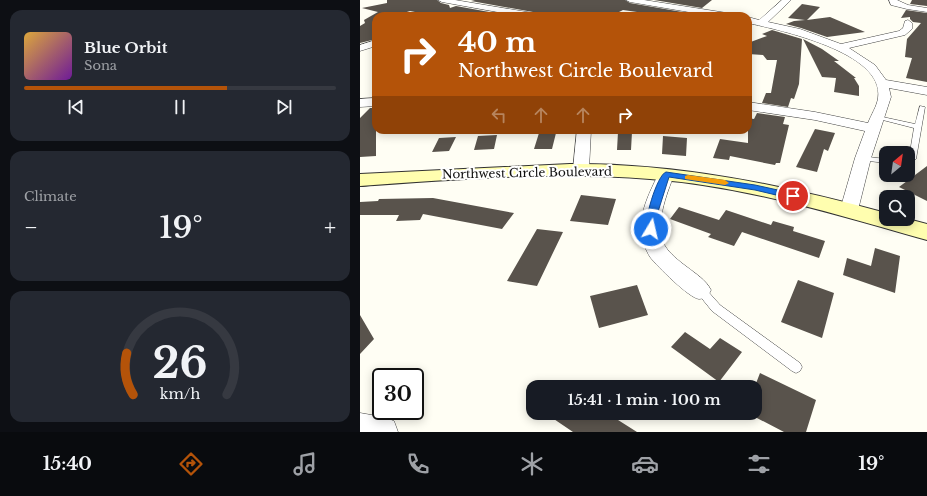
<!DOCTYPE html>
<html lang="en">
<head>
<meta charset="utf-8">
<style>
  body { margin:0; font-family:"Libre Baskerville",serif; background:#242831; color:#f1f3f6; height:100vh; display:flex; flex-direction:column; font-size:15px; white-space:nowrap }
  * { box-sizing:border-box; margin:0 }
  p { font-size:13px; color:#9ea1a6 }
  .icon { flex:none; width:22px; height:22px; fill:none; stroke:currentColor; stroke-width:2; stroke-linecap:round; stroke-linejoin:round }
  .map { position:relative; flex:1; overflow:hidden }
  .panel { display:flex; flex-direction:column; gap:10px; padding:10px; background:#0d0f14; width:360px }
  .panel>* { flex:none }
  .banner { position:absolute; left:12px; top:12px; width:380px; height:122px; border-radius:12px; box-shadow:0 2px 10px #0003; background:#b45309; color:#fff; overflow:hidden }
  .needle { width:26px; rotate:29deg }
  .buttons { position:absolute; left:519px; top:146px; display:grid; gap:8px }
  .buttons a { display:grid; place-items:center; width:36px; height:36px; border-radius:8px; background:#171b24; box-shadow:0 2px 10px #0003; font-size:20px }
  .speed { position:absolute; left:12px; top:368px; display:flex; gap:8px; font-size:20px; font-weight:700; text-align:center }
  .speed>* { display:grid; place-content:center; width:52px; height:52px; border-radius:50%; background:#171b24; box-shadow:0 2px 10px #0003; line-height:1 }
  .speed .limit { border:2px solid #111; border-radius:6px; background:#fff; color:#111 }
  .pin { position:absolute; display:grid; place-items:center; width:34px; height:34px; color:#fff; margin:-17px; border:2px solid #fff; border-radius:50%; box-shadow:0 1px 4px #0007 }
  .me { position:absolute; width:44px; margin:-22px; rotate:9deg; stroke-linejoin:round; filter:drop-shadow(0 0 3px #0008) }
  .turn { display:flex; align-items:center; gap:14px; height:84px; padding:0 20px; font-size:18px }
  .turn .icon { width:52px; height:52px; stroke-width:2.5 }
  .turn b { display:block; font-size:28px; line-height:34px }
  .lanes { display:flex; align-items:center; height:38px; padding:0 20px; background:#0003; justify-content:center; gap:20px; direction:ltr }
  .lanes .off { opacity:.35 }
  .big { font-size:30px; font-weight:600; line-height:1.1 }
  .panel .tile { flex:1; display:flex; flex-direction:column; justify-content:center; gap:6px; min-width:0; padding:0 14px; border-radius:12px; background:#242831 }
  .panel .dial { align-items:center; gap:0 }
  .dial svg { height:104px; overflow:visible; fill:none; stroke:#363941; stroke-width:7; stroke-linecap:round; text-anchor:middle }
  .dial text { fill:#f1f3f6; stroke:none }
  .song { display:flex; align-items:center; gap:12px }
  .cover { width:48px; height:48px; border-radius:6px; background:linear-gradient(135deg,hsl(40 70% 55%),hsl(280 70% 35%)) }
  .played { height:4px; border-radius:2px; background:linear-gradient(90deg,#b45309 65%,#363941 65%) }
  .keys { display:flex; justify-content:space-around; direction:ltr }
  .heat { display:flex; justify-content:space-between; align-items:center; font-size:22px; direction:ltr }
  .trip { position:absolute; left:166px; top:380px; width:236px; height:40px; border-radius:12px; background:#171b24; box-shadow:0 2px 10px #0003; font-weight:600; line-height:40px; text-align:center }
  .tabs { display:flex; height:64px; justify-content:space-around; align-items:center; background:#090b0e; color:#9ea1a6 }
  .tabs .icon { width:28px; height:28px }
  .tabs .current { color:#b45309 }
  .tabs b { font-size:18px; color:#f1f3f6 }
  main { display:flex; flex:1; min-height:0 }
  .map>svg:first-child { display:block }
  .building { fill:#59534c }
  .lines { fill:none; stroke-linecap:round; stroke-linejoin:round }
  .lane-casing { stroke:#434343; stroke-width:1 }
  .street-casing { stroke:#434343; stroke-width:1 }
  .secondary-casing { stroke:#323232; stroke-width:2 }
  .lane { fill:#fff; fill-rule:evenodd }
  .street { fill:#fff; fill-rule:evenodd }
  .secondary { fill:#fffeaf; fill-rule:evenodd }
  .route { fill:#1a73e8; stroke:#114b97 }
  .slow { fill:#f59e0b }
  .labels { text-anchor:middle; stroke-width:4; stroke-linejoin:round; paint-order:stroke }
  .street-label { font-size:12px; fill:#101010; stroke:#fff }
</style>
</head>
<body>
<main>
<section class="panel">
<div class="tile">
<div class="song"><i class="cover"></i><div><b>Blue Orbit</b><p>Sona</p></div></div>
<div class="played"></div>
<div class="keys"><svg class="icon" aria-label="previous" viewBox="0 0 24 24"><path d="M18 5L8 12l10 7zM5 5v14"/></svg><svg class="icon" aria-label="pause" viewBox="0 0 24 24"><path d="M8 5v14M16 5v14"/></svg><svg class="icon" aria-label="next" viewBox="0 0 24 24"><path d="M6 5l10 7-10 7zM19 5v14"/></svg></div>
</div>
<div class="tile"><p>Climate</p>
<div class="heat"><a>−</a><b class="big">19°</b><a>+</a></div>
</div>
<div class="tile dial"><svg viewBox="0 0 100 80">
<path d="M14 69A42 42 0 1 1 86 69"/>
<path d="M14 69A42 42 0 0 1 9 37" stroke="#b45309"/>
<text x="50" y="56" font-size="32" font-weight="700">26</text>
<text x="50" y="72" font-size="11">km/h</text>
</svg></div>
</section>
<div class="map">
<svg width="567" height="432" viewBox="0 0 567 432">
  <rect width="100%" height="100%" fill="#fffef4"/>
  <path class="building" d="M27 0H77L81 3 89 5 90 8 96 6 151 16H66L65 14 50 11 34 16H16V39L0 43V26L5 23 4 20 18 12 2 8 27 3Z
    M115 0H265L270 3 334 14 332 16H305L263 10 251 16H209L187 12 178 16 173 12 111 1Z
    M294 0H352L342 8Z
    M552 0H567V6L550 4Z
    M442 4 460 7 447 20 470 17 505 32 467 37 441 28 426 24 434 21 445 20 428 18Z
    M546 10 567 13V82L546 78 552 58 545 57 547 39 561 23 553 22 550 19V17L541 18Z
    M412 30 442 39 439 84 434 99 431 98 428 107 402 103 406 93H411L417 60H407L403 55 388 54V43L407 36 402 34Z
    M443 39 462 49 479 61H474L496 78H494L499 86V96L474 92 476 78 462 77Z
    M10 108H16V156L0 157V118Z
    M397 113 425 117 423 124 429 125 420 163H416L415 165 370 156 369 160 353 158 360 139 388 143V118L394 119Z
    M455 129 475 133 468 151 464 149 457 172 436 167Z
    M258 132H272L271 150H257Z
    M179 133H196L192 149H174Z
    M137 135 134 149 114 150 118 136Z
    M303 136 327 138 326 156 302 154Z
    M96 137 89 151 72 152 79 138Z
    M567 166V201L539 187Z
    M221 195 256 199 248 225 210 221Z
    M73 198 154 213 142 229 63 214 60 220 36 221 39 215H0V202L18 201 19 199Z
    M319 207 359 220 366 210 411 225 413 221 434 227 433 231 465 241 459 258 382 232 374 246 348 237 351 234 310 219Z
    M177 229 203 232 177 286 147 281Z
    M515 248 540 256 535 293 483 275 487 258 511 266Z
    M438 280 474 293 462 338 421 322Z
    M277 285 288 315 239 328 230 296Z
    M0 315 14 339 0 354Z
    M325 332 350 349 360 338 382 352 359 382 311 347Z
    M400 373 456 400 446 432H424L395 417V386Z
    M185 413H247L277 432H213Z"/>
  <g class="lines">
    <g class="lane-casing">
      <path id="lane" d="M560 106 565 107 556 159 548 164 554 128 515 118 518 116 555 124Z
        M500 156 526 159V163L500 160Z
        M340 286 344 287 360 305 440 363 442 367 440 371 436 373 432 371 352 311 335 290 336 287Z"/>
    </g>
    <g class="street-casing">
      <path id="street" d="M78 0H95L173 13 177 16H159L82 2Z
        M266 0H284L367 13 371 16H352L270 2Z
        M422 0H431L408 22 440 29 481 44 539 31 543 28 545 21 548 20 552 23V29L545 35 489 48 515 65 526 80 567 87V95L529 88 531 97 511 158 498 210 496 214 489 216 482 214 480 210 495 158 505 131 455 120 388 110V102L455 112 508 123C511 115 517 106 518 98 525 52 419 30 388 23V17L399 20Z
        M529 0H537L548 5 567 8V12L547 9 531 5Z
        M16 40V46L0 51V45Z
        M16 98V106L0 107V99Z
        M217 130H231L229 169 227 173 221 174 215 173 213 169Z
        M306 170 312 171 314 175C307 193 293 228 305 246 310 254 319 261 327 267 336 274 346 280 351 290L348 296C345 297 342 299 339 299 329 298 297 266 290 257 286 250 282 242 281 234 279 214 289 193 298 175L300 171Z
        M0 413 23 417 34 421 38 432H0Z"/>
    </g>
    <g class="secondary-casing">
      <path id="secondary" d="M210 164C317 163 423 185 526 213V219H548L567 224V240C475 214 385 186 290 179 194 171 96 179 0 186V174Z"/>
    </g>
    <use href="#lane" class="lane"/>
    <use href="#street" class="street"/>
    <use href="#secondary" class="secondary"/>
  </g>
  <path class="route" d="M306 172 395 185 436 194 437 196 433 199 395 190 309 177 296 218V229L291 232 287 231C283 222 297 175 306 172Z"/>
  <path class="slow" d="M328 175 365 180 369 183 365 185 325 179V176Z"/>
  <g class="labels">
    <g class="street-label">
      <text transform="translate(167 173) rotate(-1)" y="4">Northwest Circle Boulevard</text>
    </g>
  </g>
</svg>
<div class="buttons">
<a><svg class="needle" viewBox="-14 -14 28 28"><path d="M0-13l5 13h-10z" fill="#e53935"/><path d="M0 13l5-13h-10z" fill="#9ea1a6"/></svg></a>
<a><svg class="icon" aria-label="search" viewBox="0 0 24 24"><circle cx="10" cy="10" r="6"/><path d="M15 15l6 6"/></svg></a>
</div>
<div class="speed"><div class="limit">30</div></div>
<div class="pin" style="left:433px;top:196px;background:#d93025"><svg class="icon" aria-label="arrive" viewBox="0 0 24 24"><path d="M6 21V4h12l-3 4 3 4H6"/></svg></div>
<svg class="me" style="left:291px;top:229px" viewBox="-20 -20 40 40"><circle r="17" fill="#1a73e8" stroke="#fff" stroke-width="3"/><path d="M0-11L8 9 0 5-8 9z" fill="#fff"/></svg>
<div class="trip">15:41 · 1 min · 100 m</div>
<div class="banner">
<div class="turn"><svg class="icon" aria-label="right" viewBox="0 0 24 24"><path d="M7 20v-9h11M14 6l5 5-5 5"/></svg><div><b>40 m</b>Northwest Circle Boulevard</div></div>
<div class="lanes"><svg class="icon off" aria-label="left" viewBox="0 0 24 24"><path d="M17 20v-9H6M10 6l-5 5 5 5"/></svg><svg class="icon off" aria-label="ahead" viewBox="0 0 24 24"><path d="M12 20V5M6 11l6-6 6 6"/></svg><svg class="icon off" aria-label="ahead" viewBox="0 0 24 24"><path d="M12 20V5M6 11l6-6 6 6"/></svg><svg class="icon" aria-label="right" viewBox="0 0 24 24"><path d="M7 20v-9h11M14 6l5 5-5 5"/></svg></div>
</div>
</div>
</main>
<nav class="tabs">
<b>15:40</b>
<svg class="icon current" aria-label="directions" viewBox="0 0 24 24"><path d="M12 3l9 9-9 9-9-9zM9 14v-3h6M13 9l2 2-2 2"/></svg>
<svg class="icon" aria-label="music" viewBox="0 0 24 24"><path d="M9 18V5l10-2v13"/><circle cx="6" cy="18" r="3"/><circle cx="16" cy="16" r="3"/></svg>
<svg class="icon" aria-label="phone" viewBox="0 0 24 24"><path d="M5 4h4l2 5-3 2q2 4 5 5l2-3 5 2v4C11 20 4 13 5 4z"/></svg>
<svg class="icon" aria-label="climate" viewBox="0 0 24 24"><path d="M12 3v18M4 7l16 10M4 17L20 7"/></svg>
<svg class="icon" aria-label="car" viewBox="0 0 24 24"><path d="M5 17H2v-5l4-1 3-4h7l3 4 3 1v5h-3M9 17h6M6 11h13"/><circle cx="7" cy="17" r="2"/><circle cx="17" cy="17" r="2"/></svg>
<svg class="icon" aria-label="filters" viewBox="0 0 24 24"><path d="M4 7h16M4 17h16"/><circle cx="9" cy="7" r="2"/><circle cx="15" cy="17" r="2"/></svg>
<b>19°</b>
</nav>
</body>
</html>
